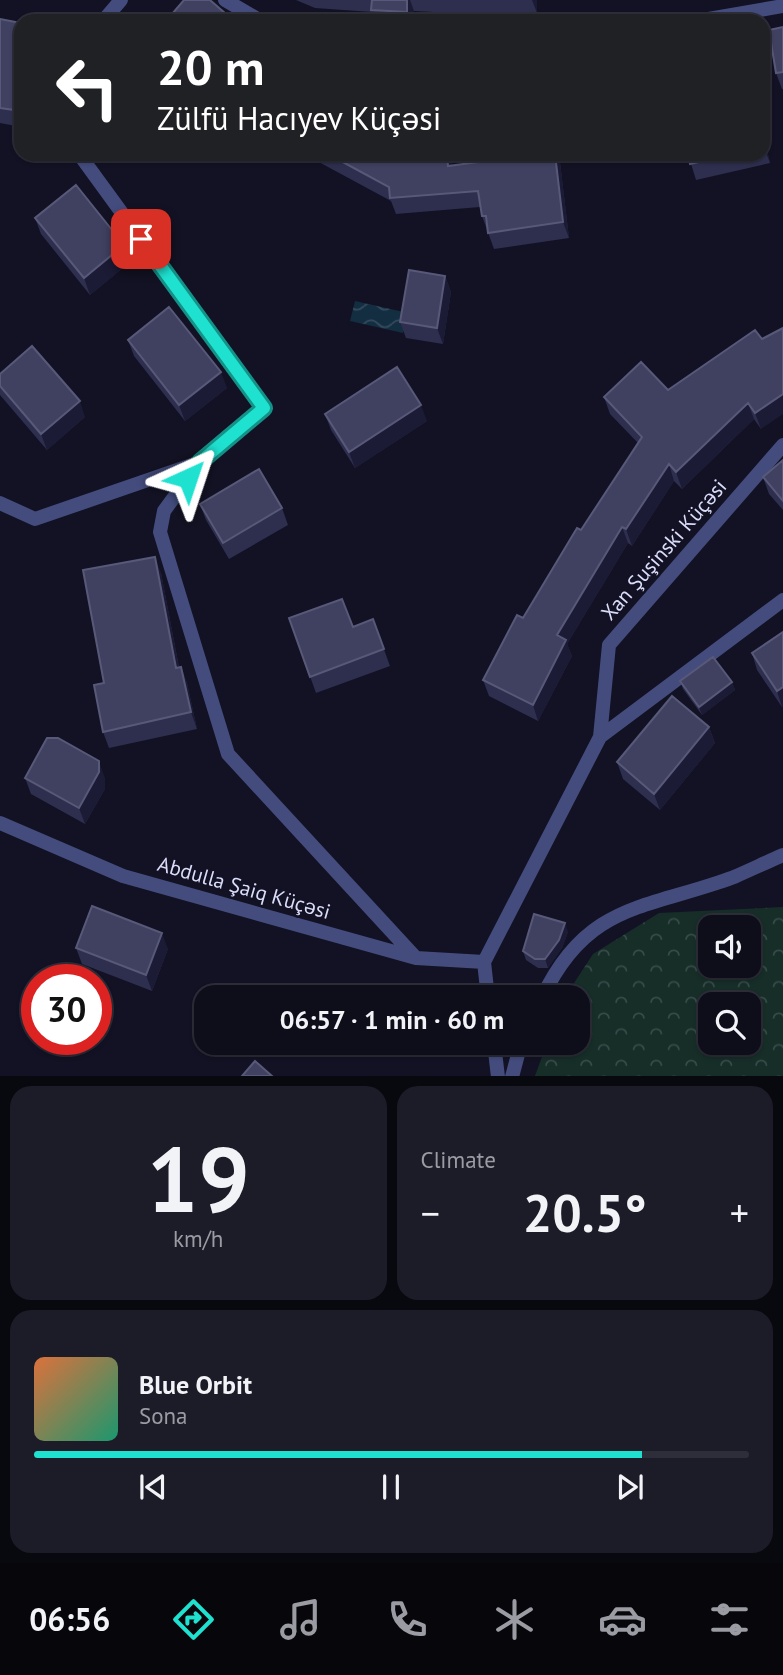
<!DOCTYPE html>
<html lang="en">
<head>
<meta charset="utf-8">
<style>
  body { margin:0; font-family:"PT Sans",sans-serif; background:#1c1c28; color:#f1f3f6; height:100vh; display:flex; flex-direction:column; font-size:26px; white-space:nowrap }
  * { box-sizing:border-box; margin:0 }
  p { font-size:23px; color:#9b9ca3 }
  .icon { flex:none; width:38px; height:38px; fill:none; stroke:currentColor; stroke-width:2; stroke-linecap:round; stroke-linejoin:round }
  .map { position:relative; height:1076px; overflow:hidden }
  .drawer { display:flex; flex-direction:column; gap:10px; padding:10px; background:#08080f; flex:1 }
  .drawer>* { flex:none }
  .guide { position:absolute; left:14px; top:14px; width:756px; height:147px; border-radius:21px; box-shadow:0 2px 5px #0004,0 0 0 2px #2e2e3a; background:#202124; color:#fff; overflow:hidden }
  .controls { position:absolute; left:698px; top:915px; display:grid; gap:14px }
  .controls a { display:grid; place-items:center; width:63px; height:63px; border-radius:14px; background:#0e0e1b; box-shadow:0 2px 5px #0004,0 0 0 2px #2e2e3a; font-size:35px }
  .speed { position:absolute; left:21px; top:964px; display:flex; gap:14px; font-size:35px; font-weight:700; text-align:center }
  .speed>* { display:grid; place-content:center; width:91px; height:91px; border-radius:50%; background:#0e0e1b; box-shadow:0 2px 5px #0004,0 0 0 2px #2e2e3a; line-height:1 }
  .speed .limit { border:10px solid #d22; background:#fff; color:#111 }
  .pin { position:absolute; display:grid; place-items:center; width:60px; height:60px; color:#fff; margin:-30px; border-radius:14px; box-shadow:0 4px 10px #0006 }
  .me { position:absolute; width:77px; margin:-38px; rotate:42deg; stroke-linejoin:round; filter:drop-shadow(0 0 5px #0008) }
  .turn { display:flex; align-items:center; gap:24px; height:147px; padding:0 28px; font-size:32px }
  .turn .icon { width:91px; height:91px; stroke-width:2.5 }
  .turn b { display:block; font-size:49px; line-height:60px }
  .big { font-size:52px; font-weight:700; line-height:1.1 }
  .drawer .widget { flex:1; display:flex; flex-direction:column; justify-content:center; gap:10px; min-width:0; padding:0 24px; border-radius:21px; background:#1c1c28 }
  .drawer .dial { align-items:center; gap:0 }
  .dial b { font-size:91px; line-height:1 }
  .song { display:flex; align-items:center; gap:21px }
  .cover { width:84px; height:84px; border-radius:10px; background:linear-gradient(135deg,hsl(20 70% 55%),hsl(160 70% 35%)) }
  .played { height:7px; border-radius:4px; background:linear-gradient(90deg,#1fe1d0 85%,#2e2e3a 85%) }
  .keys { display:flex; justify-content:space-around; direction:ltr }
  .heat { display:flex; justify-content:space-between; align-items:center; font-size:38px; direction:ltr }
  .drawer .tiles { flex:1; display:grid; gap:10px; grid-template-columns:1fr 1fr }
  .widget:last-child { grid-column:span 2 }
  .trip { position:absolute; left:194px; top:985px; width:396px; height:70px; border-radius:21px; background:#0e0e1b; box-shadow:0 2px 5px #0004,0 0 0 2px #2e2e3a; font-weight:700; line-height:70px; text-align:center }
  .tabs { display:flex; height:112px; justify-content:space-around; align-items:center; background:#06060b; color:#9b9ca3 }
  .tabs .icon { width:49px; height:49px }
  .tabs .current { color:#1fe1d0 }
  .tabs b { font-size:32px; color:#f1f3f6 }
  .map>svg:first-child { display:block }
  .forest { fill:url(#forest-crowns); fill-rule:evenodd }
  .water { fill:url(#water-waves) }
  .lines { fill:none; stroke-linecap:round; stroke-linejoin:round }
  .minor { stroke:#434c7d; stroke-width:14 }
  .wall { fill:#2e2e4f }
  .shaded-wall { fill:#1b1b36 }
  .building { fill:#404161; stroke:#585979; stroke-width:2 }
  .route-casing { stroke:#149287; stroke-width:18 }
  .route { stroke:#1fe1d0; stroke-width:12 }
  .labels { text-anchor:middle; stroke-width:5; stroke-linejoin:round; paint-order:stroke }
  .street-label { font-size:21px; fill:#dadcfa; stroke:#121224 }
</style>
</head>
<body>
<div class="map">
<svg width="783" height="1077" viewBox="0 0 783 1077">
  <defs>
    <pattern id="forest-crowns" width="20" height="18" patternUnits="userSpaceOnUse" patternTransform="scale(1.75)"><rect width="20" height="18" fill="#162d28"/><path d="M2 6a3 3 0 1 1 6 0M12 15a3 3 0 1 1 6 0" fill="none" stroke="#374b48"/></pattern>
    <pattern id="water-waves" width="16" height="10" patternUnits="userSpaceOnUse" patternTransform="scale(1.75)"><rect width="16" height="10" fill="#132d41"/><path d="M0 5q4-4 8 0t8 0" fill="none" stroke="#354b5d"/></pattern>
  </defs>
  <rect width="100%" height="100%" fill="#121224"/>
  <path class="forest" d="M783 907V1076H535L547 1043H578V998L565 997 593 954 659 913ZM710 928H749V966H710ZM710 1004H749V1043H710Z"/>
  <path class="water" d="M355 301 408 313 403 333 350 321Z"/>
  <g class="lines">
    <path class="minor" d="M225 0 261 21
      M103 21 121 0
      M697 21 783 6
      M200 462 164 511 160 532 228 754 416 958
      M0 503 35 519 200 462 264 408 79 154
      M600 737 783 600
      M0 823 123 876 416 958 484 962
      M488 998 484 962 600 737 609 645 783 445
      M542 998C587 902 648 909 734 877 750 870 767 862 783 855
      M494 1043 498 1077
      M512 1077 521 1043"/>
  </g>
  <path class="wall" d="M296 0H537V13L493 15 414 11 413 21H375L372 12 315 8Z
    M0 19 21 23V127L0 123Z
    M783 27V89H782L776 73Z
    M763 134 770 163 696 180 688 154H763Z
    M304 154H452V165L559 154 569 238 494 249 482 216 480 207 396 214 391 201Z
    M35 218 130 262 90 295 41 234Z
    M445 276 451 292 443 344 406 338 400 322Z
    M755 330 761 429 754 419 682 489 674 481 632 546 628 543 567 644 572 656 538 721 489 696 483 680 638 443 610 414 604 397 668 390Z
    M128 340 227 388 185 421 134 356Z
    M0 374 85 417 47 450 0 395Z
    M325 414 427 421 355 468 331 430Z
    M783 460V510L769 494 763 477Z
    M200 504 282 508 288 525 229 559 206 520Z
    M161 573 179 667H181L187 683 197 729 109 748 103 732 104 683Z
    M289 618 353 627 373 619 390 666 316 693Z
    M783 632 782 707 757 670 752 653Z
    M680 681 732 682 735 690 702 715 683 689Z
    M709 727 715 743 660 810 623 779 617 762Z
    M25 778H105V789L85 824 31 794Z
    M568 932 562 948 548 968H538L526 960 523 951Z
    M76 948 168 949 152 991 82 964Z"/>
  <path class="shaded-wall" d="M407 0H410L414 11 413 21H410L407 12Z
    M532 0H537V13Z
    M763 134 770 163 764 147Z
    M273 154H280L275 160Z
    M447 154H452L454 182 448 166Z
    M555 154H559L569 238 563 222Z
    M124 245 130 262 90 295 84 278Z
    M445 276 451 292 443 344 437 328Z
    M221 372 227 388 185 421 179 405Z
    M783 394V414L761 429 755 413Z
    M80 401 85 417 47 450 41 434Z
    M748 403 754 419 682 489 676 472Z
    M421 405 427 421 355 468 349 452Z
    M669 464 674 481 632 546 626 529Z
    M622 527 628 543 567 644 572 656 538 721 533 705 557 635Z
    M155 557 161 573 182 684 176 668Z
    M181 667 187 683 197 729 191 712Z
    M732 682 735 690 702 715 699 707Z
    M783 687V707H782L777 691Z
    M709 727 715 743 660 810 654 794Z
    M99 761 105 778V789L85 824 79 808Z
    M565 923 568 932 562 948 548 968 545 959Z
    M162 933 168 949 152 991 146 975Z"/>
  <path class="building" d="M184 0H210L234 21H166Z
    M372 0H407V12L371 10Z
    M0 19 21 23V111L0 108Z
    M783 27V72L776 73 769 30Z
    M328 154H447L448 166 516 157V154H555L563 222 488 233 486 216H482L478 191 390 198 389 187Z
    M688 154H733L690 164Z
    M76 185 124 245 84 278 35 218Z
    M409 270 445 276 437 328 400 322Z
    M169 307 221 372 179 405 128 340Z
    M783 328V394L755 413 748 403 676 472 669 464 626 529 622 527 557 635 566 640 533 705 483 680 517 615 523 618 577 528 581 530 642 437 604 397 641 362 668 390 755 330 762 339Z
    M32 346 80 401 41 434 0 386V374Z
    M397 367 421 405 349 452 325 414Z
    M783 460V501L763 477Z
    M259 469 282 508 223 543 200 504Z
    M155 557 176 668 181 667 191 712 103 732 94 685 104 683 83 570Z
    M342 599 353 627 373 619 384 649 310 677 289 618Z
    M783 632V687L777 691 752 653Z
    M713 657 732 682 699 707 680 681Z
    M672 696 709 727 654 794 617 762Z
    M47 738H58L99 761V772L79 808 25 778Z
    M92 906 162 933 146 975 76 948Z
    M534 914 565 923 559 940 545 959H535L523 951Z
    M255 1061 272 1076H242Z"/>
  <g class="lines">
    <g class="route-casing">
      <path id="route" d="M141 239 264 408 200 462 188 478"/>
    </g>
    <use href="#route" class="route"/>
  </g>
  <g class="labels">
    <g class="street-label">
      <text transform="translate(664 550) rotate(-49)" y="7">Xan Şuşinski Küçəsi</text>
      <text transform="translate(244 888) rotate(16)" y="7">Abdulla Şaiq Küçəsi</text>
    </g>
  </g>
</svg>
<div class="controls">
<a><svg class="icon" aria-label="sound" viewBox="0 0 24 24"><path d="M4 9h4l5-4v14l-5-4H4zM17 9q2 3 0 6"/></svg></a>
<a><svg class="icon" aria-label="search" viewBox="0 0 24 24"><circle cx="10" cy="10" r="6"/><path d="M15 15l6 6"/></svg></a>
</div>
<div class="speed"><div class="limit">30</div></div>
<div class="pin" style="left:141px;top:239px;background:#d93025"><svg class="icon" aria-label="arrive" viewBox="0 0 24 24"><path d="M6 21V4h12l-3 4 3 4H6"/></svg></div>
<svg class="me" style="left:188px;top:478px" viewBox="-20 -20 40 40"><path d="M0-17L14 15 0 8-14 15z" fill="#1fe1d0" stroke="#fff" stroke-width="4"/></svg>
<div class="trip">06:57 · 1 min · 60 m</div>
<div class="guide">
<div class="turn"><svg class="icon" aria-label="left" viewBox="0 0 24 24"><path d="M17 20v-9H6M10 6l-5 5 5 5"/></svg><div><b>20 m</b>Zülfü Hacıyev Küçəsi</div></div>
</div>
</div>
<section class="drawer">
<div class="tiles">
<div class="widget dial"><b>19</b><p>km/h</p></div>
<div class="widget"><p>Climate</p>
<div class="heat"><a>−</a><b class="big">20.5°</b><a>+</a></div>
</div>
<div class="widget">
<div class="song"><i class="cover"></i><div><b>Blue Orbit</b><p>Sona</p></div></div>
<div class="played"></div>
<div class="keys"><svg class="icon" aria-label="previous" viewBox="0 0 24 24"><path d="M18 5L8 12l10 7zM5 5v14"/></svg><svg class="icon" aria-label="pause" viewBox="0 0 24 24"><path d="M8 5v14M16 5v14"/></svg><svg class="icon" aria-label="next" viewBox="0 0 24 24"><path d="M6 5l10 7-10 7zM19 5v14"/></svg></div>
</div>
</div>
</section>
<nav class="tabs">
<b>06:56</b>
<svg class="icon current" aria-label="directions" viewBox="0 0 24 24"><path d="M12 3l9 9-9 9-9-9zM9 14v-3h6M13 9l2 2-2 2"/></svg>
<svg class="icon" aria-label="music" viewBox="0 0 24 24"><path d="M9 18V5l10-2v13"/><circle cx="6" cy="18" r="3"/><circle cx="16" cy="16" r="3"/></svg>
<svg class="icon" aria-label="phone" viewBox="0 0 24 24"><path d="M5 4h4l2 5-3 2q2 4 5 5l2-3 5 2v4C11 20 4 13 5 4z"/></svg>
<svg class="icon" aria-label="climate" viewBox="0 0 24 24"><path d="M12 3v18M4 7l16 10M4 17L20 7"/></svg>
<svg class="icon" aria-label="car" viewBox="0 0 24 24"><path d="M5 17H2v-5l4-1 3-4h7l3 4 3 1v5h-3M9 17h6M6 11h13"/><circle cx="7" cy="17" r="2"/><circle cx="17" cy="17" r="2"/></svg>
<svg class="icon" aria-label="filters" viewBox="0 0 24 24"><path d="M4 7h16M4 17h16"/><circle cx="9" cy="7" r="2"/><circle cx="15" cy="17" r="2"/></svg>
</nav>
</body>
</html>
